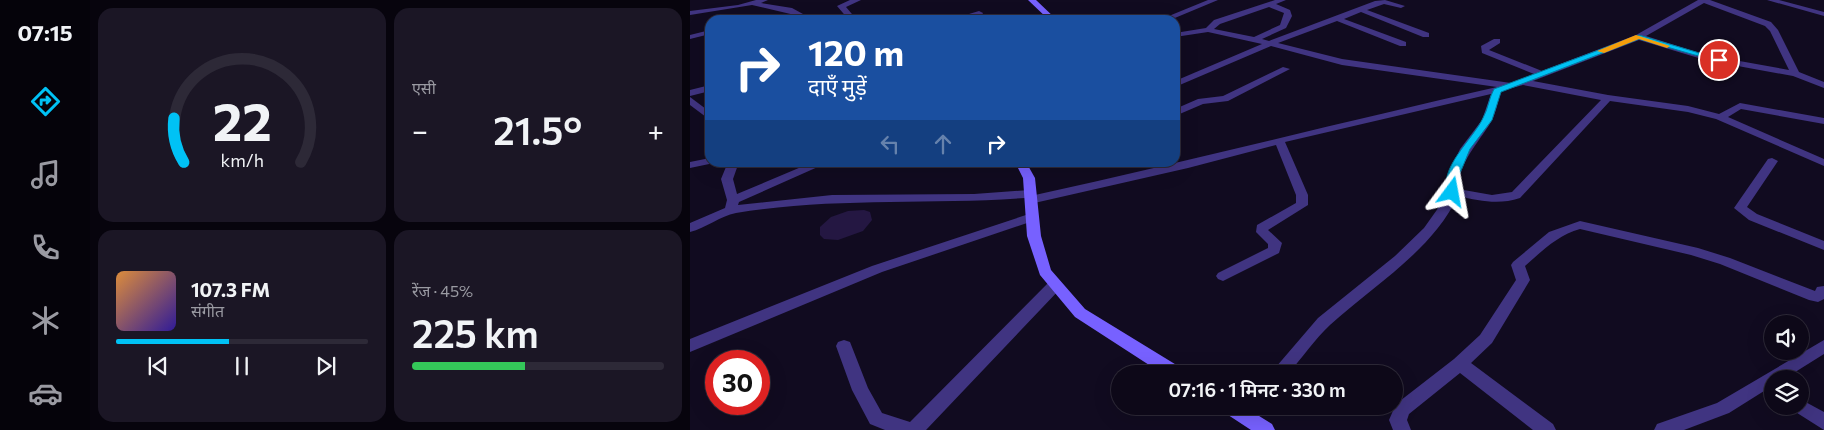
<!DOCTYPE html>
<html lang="hi">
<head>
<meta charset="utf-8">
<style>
  body { margin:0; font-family:Commissioner,"Noto Sans Devanagari",sans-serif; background:#1b1625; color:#f1f3f6; height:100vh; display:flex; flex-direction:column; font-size:19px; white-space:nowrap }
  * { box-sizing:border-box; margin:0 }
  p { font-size:16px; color:#9a9aa2 }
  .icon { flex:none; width:28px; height:28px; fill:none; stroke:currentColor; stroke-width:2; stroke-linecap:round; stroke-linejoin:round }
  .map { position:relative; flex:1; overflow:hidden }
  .panel { display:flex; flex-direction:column; gap:8px; padding:8px; background:#07040d; width:600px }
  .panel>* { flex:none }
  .guide { position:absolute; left:15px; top:15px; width:475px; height:152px; border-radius:15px; box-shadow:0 5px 20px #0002,0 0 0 1px #2d2937; background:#1a4fa0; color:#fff; overflow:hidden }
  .fabs { position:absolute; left:1074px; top:315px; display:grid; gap:10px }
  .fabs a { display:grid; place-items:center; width:45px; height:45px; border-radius:50%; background:#0d0818; box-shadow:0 5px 20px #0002,0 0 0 1px #2d2937; font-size:25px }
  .speed { position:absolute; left:15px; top:350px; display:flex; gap:10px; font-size:25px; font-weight:700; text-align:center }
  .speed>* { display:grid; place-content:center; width:65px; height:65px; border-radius:50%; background:#0d0818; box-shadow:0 5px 20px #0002,0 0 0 1px #2d2937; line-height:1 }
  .speed .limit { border:8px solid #d22; background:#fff; color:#111 }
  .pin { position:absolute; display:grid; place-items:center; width:42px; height:42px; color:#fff; margin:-21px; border:2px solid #fff; border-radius:50%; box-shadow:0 1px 5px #0007 }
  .me { position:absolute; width:55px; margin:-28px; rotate:13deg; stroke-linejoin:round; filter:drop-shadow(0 0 4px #0008) }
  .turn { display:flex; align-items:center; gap:18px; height:105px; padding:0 20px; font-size:22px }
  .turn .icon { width:65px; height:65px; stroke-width:2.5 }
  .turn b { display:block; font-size:35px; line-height:42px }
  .lanes { display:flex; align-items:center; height:48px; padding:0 20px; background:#0003; justify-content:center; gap:25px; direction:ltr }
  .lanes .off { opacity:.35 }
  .big { font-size:38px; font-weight:600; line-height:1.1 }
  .panel .tile { flex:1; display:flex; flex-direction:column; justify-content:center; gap:8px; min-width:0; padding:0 18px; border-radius:15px; background:#1b1625 }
  .panel .dial { align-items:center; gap:0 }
  .dial svg { height:130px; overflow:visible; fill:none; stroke:#2d2937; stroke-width:7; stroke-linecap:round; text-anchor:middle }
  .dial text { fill:#f1f3f6; stroke:none }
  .song { display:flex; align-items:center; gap:15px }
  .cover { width:60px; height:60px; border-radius:8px; background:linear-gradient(135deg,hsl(30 70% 55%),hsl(250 70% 35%)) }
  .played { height:5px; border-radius:2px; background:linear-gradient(90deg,#00c2f5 45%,#2d2937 45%) }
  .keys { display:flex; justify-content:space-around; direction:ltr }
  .heat { display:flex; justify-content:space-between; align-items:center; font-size:28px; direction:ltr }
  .charge { height:8px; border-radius:4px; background:linear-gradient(90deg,#34c759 45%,#2d2937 0) }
  .panel .tiles { flex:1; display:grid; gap:8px; grid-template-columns:repeat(2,1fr) }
  .trip { position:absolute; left:421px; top:365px; width:292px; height:50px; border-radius:25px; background:#0d0818; box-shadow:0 5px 20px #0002,0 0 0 1px #2d2937; font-weight:600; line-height:50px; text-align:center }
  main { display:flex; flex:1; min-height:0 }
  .dock { display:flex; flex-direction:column; width:90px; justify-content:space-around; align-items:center; background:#05030a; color:#9a9aa2 }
  .dock .icon { width:35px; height:35px }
  .dock .selected { color:#00c2f5 }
  .dock b { font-size:22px; color:#f1f3f6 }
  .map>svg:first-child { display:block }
  .building { fill:#241742 }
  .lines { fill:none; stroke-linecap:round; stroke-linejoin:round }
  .street { fill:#403481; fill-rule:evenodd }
  .secondary { fill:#7761ff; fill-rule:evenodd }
  .route { fill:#00c2f5; stroke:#007e9f }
  .slow { fill:#f59e0b }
</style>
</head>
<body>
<main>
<nav class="dock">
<b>07:15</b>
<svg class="icon selected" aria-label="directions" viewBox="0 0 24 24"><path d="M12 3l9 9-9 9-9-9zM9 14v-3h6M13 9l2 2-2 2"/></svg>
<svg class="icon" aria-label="music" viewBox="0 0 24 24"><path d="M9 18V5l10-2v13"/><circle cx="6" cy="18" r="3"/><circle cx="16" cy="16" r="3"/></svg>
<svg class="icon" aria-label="phone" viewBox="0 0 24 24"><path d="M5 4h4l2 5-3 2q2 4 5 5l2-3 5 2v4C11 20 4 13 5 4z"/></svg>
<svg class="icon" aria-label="climate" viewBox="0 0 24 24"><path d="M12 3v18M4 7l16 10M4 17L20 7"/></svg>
<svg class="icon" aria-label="car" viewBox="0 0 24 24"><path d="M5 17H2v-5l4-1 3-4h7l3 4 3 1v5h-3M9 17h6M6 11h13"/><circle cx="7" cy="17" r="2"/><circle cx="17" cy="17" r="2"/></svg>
</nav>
<section class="panel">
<div class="tiles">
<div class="tile dial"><svg viewBox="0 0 100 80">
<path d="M14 69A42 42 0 1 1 86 69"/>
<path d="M14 69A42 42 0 0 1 8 42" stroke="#00c2f5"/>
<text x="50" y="56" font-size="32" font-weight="700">22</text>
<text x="50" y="72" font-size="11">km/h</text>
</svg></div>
<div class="tile"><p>एसी</p>
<div class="heat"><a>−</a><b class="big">21.5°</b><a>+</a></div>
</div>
<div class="tile">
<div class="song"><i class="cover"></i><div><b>107.3 FM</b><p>संगीत</p></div></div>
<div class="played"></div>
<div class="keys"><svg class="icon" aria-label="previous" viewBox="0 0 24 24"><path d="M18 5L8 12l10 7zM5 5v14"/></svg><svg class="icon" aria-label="pause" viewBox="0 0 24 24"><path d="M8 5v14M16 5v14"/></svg><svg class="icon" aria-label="next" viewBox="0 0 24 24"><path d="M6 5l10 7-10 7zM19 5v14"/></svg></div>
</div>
<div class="tile"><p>रेंज · 45%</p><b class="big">225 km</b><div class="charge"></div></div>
</div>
</section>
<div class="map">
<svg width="1134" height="430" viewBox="0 0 1134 430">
  <rect width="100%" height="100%" fill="#110b20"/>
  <path class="building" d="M174 210 180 212 182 220 173 231 148 240 134 239 130 235V227L141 217 158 211Z"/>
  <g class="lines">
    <path class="street" d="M66 0H78L71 3 102 8 113 14 109 16 62 5 0 15V11L48 5Z
      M160 0H171L156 7 167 20H159L147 6Z
      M518 0H528L480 20H469Z
      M585 0H596L586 4 600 10 602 16 596 28 572 39 579 41 685 1 695 0 715 6 711 8 694 4 677 10 739 33V37H733L671 12 654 19 716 42V46H710L647 21 588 43 652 59 821 83 844 74 792 53 791 46 804 39H810V43L799 50 852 71 946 35 1008 0H1020L1081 22 1088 30 1109 72 1134 82V88L1103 76 1015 60 949 40 843 81 918 95 998 106 1029 114 1050 103 1134 118V124L1051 109 1038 117 1134 159V166L1026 119 998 112 920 101 830 198C809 205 790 201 768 196 742 251 684 285 640 325 625 339 612 358 598 374H580L628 318 705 256 734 228 756 197 757 178 770 149 792 120 801 94 595 142 618 195V205L578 230 592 243 589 253 533 281 528 279 526 276 528 273 578 248V244L566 232 567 225 606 203V195L586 145 498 168 340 204 336 203 335 198C239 205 141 197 46 213 30 216 16 228 0 232V223L35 208 37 200 31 179 38 162H49L43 179 47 194 123 162H139L49 202 48 205 142 195 284 194 340 190 344 191 345 195C500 161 652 122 807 87L652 65 581 46 485 87V81L572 44 518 32 485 37V33L516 28 524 20ZM1014 3 1075 26 1080 31 1099 70 1016 55 956 36ZM579 7 594 13 590 25 564 37 524 29 530 24ZM833 85 911 100 822 192 802 195 768 189C770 160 787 145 801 122 806 113 808 101 811 91Z
      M1077 0H1089L1134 12V16Z
      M289 11 293 13 292 15 272 20H259Z
      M20 30V34L0 39V35Z
      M593 67 600 69 538 101 513 104 485 116V109L508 99 533 96Z
      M20 85V91L0 96V90Z
      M0 97 20 112V120L0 105Z
      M20 158V162L24 163 0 168V162Z
      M1082 158 1088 161 1057 207 1067 214 1134 241V250L1059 220 1044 208 1078 159Z
      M342 213 348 217 346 220 192 272 0 352V339L182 266Z
      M890 221 1008 248 1040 258 1125 291 1127 287 1134 286V299L1128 302 1119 300 1030 264 1001 255 890 229C868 235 852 251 835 266L840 280 802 343 781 363 863 424 866 430H843L770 373 719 414 717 420 721 430H703L699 420 706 404 764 359 790 335 826 280 821 265 823 262 859 232Z
      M365 280 370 281 372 285 370 289 236 430H195L180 424 162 390 146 346 148 342 154 340 160 342 178 388 192 413 220 422 360 281Z
      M1134 340V354L1094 379H1082V386L1039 413 994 430H964L967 424 1027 403Z
      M1110 399 1134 412V430L1104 411 1101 406H1110Z"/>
    <path class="secondary" d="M338 0H346L367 20H359Z
      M325 162H336L345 178 351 236 361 270 395 309 493 369 495 374H473L385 317 350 275 337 236 333 178Z
      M529 406H553L582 424 585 430H561L532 411Z"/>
  </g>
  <path class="route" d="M949 35 1033 60 1029 62 949 39 811 92 802 120 780 149 768 178 766 194H758C747 169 784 138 793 118 798 109 799 98 804 89Z"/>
  <path class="slow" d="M946 35 980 46 977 48 949 39 914 53 907 51Z"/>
</svg>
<div class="fabs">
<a><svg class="icon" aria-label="sound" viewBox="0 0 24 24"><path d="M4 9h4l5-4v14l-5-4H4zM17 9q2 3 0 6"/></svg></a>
<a><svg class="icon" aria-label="layers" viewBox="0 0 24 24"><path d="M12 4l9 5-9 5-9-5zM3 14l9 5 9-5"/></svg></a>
</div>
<div class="speed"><div class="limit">30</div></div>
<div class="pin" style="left:1029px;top:60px;background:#d93025"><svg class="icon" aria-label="arrive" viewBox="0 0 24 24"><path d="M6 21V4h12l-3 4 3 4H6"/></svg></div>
<svg class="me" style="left:762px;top:192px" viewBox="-20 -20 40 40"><path d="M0-17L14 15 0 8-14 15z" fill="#00c2f5" stroke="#fff" stroke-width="4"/></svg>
<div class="trip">07:16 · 1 मिनट · 330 m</div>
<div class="guide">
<div class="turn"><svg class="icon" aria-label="right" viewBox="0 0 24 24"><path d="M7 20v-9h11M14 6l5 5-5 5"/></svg><div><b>120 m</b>दाएँ मुड़ें</div></div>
<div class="lanes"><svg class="icon off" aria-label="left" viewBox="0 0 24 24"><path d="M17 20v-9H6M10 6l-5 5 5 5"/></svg><svg class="icon off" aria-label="ahead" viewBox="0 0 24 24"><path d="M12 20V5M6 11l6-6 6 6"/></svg><svg class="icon" aria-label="right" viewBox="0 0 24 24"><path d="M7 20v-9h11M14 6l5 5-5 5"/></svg></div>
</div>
</div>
</main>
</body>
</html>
